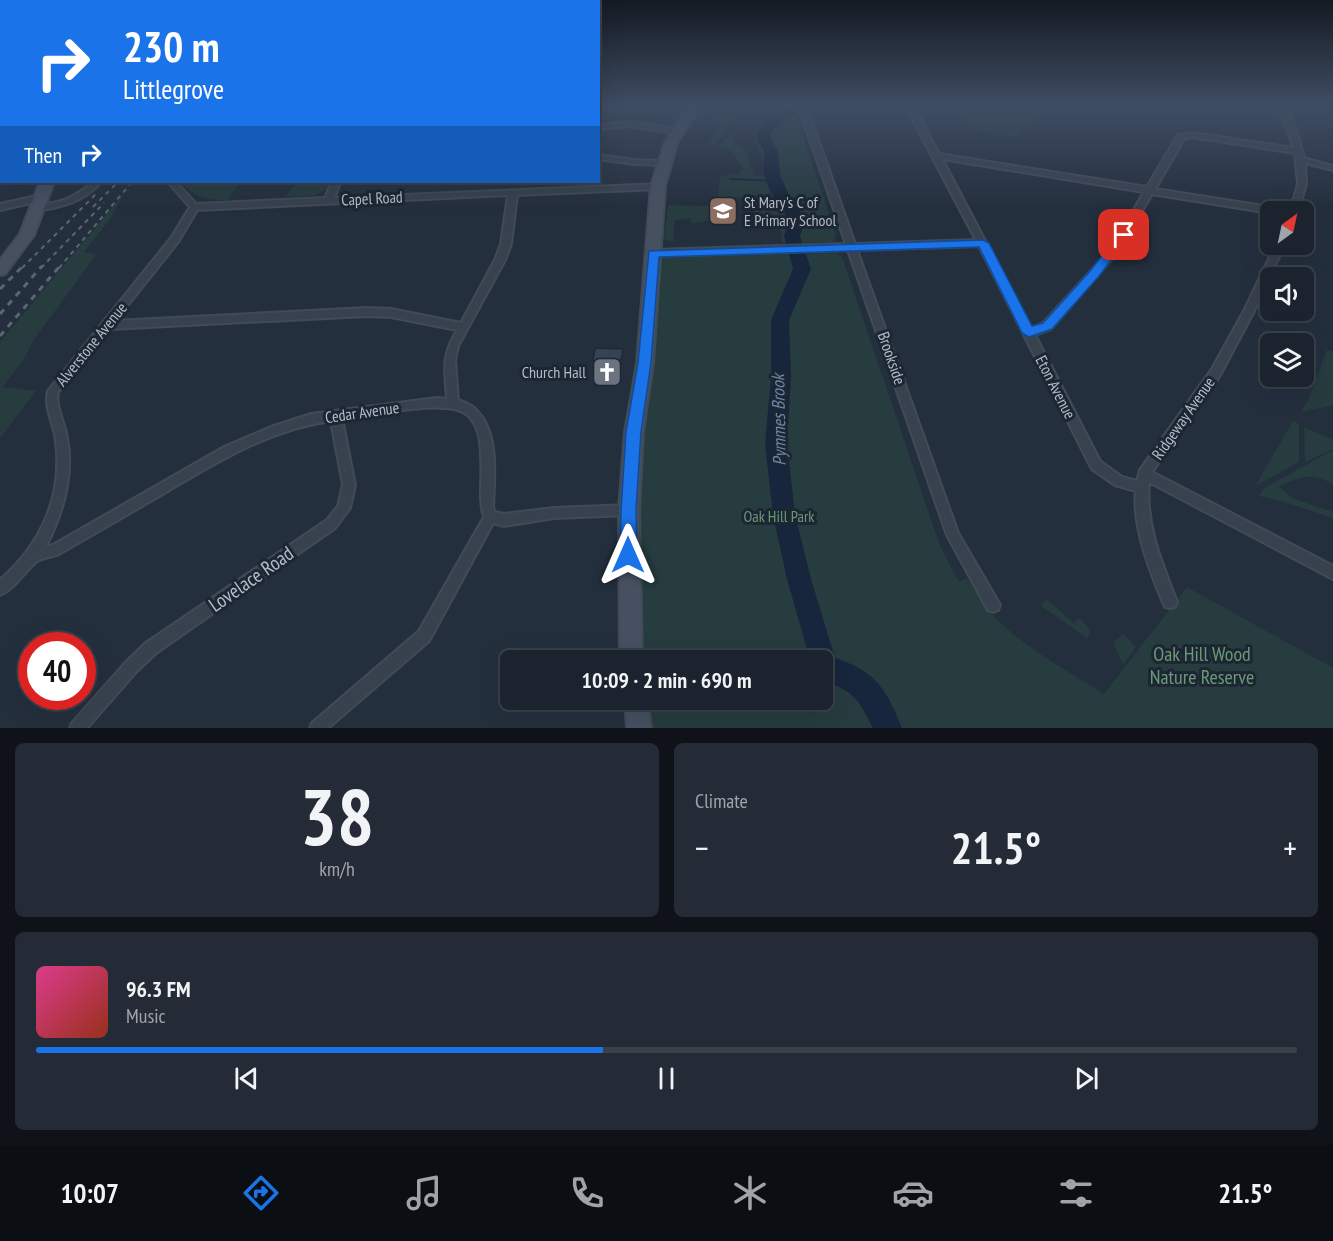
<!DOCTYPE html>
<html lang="en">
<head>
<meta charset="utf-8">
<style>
  body { margin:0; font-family:"PT Sans Narrow",sans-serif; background:#242b36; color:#f1f3f6; height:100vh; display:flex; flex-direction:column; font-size:22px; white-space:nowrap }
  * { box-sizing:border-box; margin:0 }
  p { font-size:20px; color:#a0a4aa }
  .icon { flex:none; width:33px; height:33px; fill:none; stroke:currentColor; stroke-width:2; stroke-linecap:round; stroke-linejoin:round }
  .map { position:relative; height:728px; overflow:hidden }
  .panel { display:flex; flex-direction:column; gap:15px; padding:15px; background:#0f1319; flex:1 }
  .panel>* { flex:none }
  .guide { position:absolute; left:0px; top:0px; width:600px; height:183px; box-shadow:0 6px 24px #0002,0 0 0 2px #39404a; background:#1a73e8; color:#fff; overflow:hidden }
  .needle { width:39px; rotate:33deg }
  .tools { position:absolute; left:1260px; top:201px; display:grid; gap:12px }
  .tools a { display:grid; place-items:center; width:54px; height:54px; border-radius:9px; background:#1b232e; box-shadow:0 6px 24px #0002,0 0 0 2px #39404a; font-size:30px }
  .speed { position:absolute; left:18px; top:632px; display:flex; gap:12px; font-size:30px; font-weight:700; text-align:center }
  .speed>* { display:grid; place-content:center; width:78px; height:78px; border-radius:50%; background:#1b232e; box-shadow:0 6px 24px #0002,0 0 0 2px #39404a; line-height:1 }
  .speed .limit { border:9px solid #d22; background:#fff; color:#111 }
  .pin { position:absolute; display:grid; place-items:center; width:51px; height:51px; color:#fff; margin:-26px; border-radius:12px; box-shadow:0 3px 9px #0006 }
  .me { position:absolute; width:66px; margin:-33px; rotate:0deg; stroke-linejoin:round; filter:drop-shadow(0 0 4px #0008) }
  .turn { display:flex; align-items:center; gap:21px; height:126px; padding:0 24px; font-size:27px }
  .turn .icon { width:78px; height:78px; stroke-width:2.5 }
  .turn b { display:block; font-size:42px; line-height:51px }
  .then { display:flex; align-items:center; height:57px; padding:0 24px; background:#0003; gap:12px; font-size:22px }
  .big { font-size:45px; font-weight:600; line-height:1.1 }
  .panel .card { flex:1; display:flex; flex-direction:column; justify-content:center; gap:9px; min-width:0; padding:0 21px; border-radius:9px; background:#242b36 }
  .panel .dial { align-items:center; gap:0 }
  .dial b { font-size:78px; line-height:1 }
  .song { display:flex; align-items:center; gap:18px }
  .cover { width:72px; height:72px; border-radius:9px; background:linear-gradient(135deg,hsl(330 70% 55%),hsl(10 70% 35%)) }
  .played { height:6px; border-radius:3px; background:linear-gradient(90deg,#1a73e8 45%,#39404a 45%) }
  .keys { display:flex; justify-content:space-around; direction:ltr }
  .heat { display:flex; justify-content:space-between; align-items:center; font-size:33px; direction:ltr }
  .panel .tiles { flex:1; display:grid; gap:15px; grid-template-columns:1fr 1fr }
  .card:last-child { grid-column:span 2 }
  .trip { position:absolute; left:500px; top:650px; width:333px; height:60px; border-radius:9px; background:#1b232e; box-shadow:0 6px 24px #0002,0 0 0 2px #39404a; font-weight:600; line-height:60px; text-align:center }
  .dock { display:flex; height:96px; justify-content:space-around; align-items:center; background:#0b0e12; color:#a0a4aa }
  .dock .icon { width:42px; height:42px }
  .dock .active { color:#1a73e8 }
  .dock b { font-size:27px; color:#f1f3f6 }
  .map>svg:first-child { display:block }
  .green { fill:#263c3f }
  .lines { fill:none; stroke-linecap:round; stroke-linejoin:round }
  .stream { stroke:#17263c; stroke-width:2 }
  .river { fill:#17263c; fill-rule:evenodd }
  .building { fill:#364354; stroke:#1f2835; stroke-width:1.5 }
  .street-casing { stroke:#414a57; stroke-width:4 }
  .secondary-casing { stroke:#414a57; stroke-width:4 }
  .street { fill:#38414e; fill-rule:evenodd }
  .secondary { fill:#465061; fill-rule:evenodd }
  .rail-far1 { stroke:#5a6575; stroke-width:2; stroke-dasharray:4.5 4.5; stroke-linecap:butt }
  .rail { stroke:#5a6575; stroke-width:3; stroke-dasharray:6 6; stroke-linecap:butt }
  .route { fill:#1a73e8; stroke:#114b97; stroke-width:1.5 }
  .labels { text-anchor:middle; stroke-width:6; stroke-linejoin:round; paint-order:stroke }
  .street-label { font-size:16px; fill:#b4bcc9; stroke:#1d2633 }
  .poi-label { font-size:16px; fill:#b4bcc9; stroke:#1d2633; text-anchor:start }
  .park-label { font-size:16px; fill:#6b9a76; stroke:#1d2633 }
  .water-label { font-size:18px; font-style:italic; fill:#6d86a8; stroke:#1d2633 }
  .near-street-label { font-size:20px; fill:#b4bcc9; stroke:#1d2633 }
  .near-park-label { font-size:20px; fill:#6b9a76; stroke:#1d2633 }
</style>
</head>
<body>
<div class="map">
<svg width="1333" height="728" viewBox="0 0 1333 728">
  <rect width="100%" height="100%" fill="#242f3e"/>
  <path class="green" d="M782 105H793L836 235 833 242 782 243 780 220 783 208 779 224 750 222 749 214H754L753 198 718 197 720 176 738 174 743 169 731 151 718 146 731 134 734 136 736 144 745 149 754 176 767 175 765 179 770 193 775 200 767 179 771 173 769 166H765L753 133C761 122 777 114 782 105Z
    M958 105H1033L1034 128 1020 126V138L976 130 972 129Z
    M720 110 737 119 725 131 728 133 710 147 711 139 720 124 713 120Z
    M181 182 215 185 218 182H240L228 200C208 200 194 198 181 182Z
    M297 182H331C322 199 303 196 286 196Z
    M125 192 110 219 84 252 96 254 94 258 35 338 22 362 2 387 36 391 0 438V342Z
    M668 205 711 206 712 220 691 224V218L675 220 673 241H667L664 238Z
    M836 253 842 257 940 546 959 582 967 578C975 590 982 602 991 613 1022 647 1065 669 1104 694L1187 587 1333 668V728H650L646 699H822V660H641L636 515 643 431 651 384 656 256Z
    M1327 350 1333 351V405L1301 412 1308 400Z
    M1293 421 1299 424V462L1255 486Z
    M1304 427 1333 440V449L1305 462Z
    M1333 450V485C1314 471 1297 477 1279 487L1294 499 1333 512V518L1281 501 1259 496 1264 488Z
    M1046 599 1074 623 1079 618 1091 631 1087 638 1041 606Z
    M1123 634 1136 647 1123 665 1113 642Z"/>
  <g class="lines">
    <path class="stream" d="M730 179 775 181"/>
    <path class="river" d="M785 105H799L801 109 770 133 772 142 778 150 780 175 792 202 802 214 803 228 800 236 811 269 789 320 791 378 787 443 795 515 811 579 835 658C876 671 886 689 902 728H873C856 696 856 693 822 680V660H810L787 579 773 515 765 443 771 378V320L793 269 784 236 787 228 786 215 777 204 764 175V150L758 142 756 132 765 122 787 108Z"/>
  </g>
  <path class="building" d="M595 348 623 349 621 360H618L614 384 596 383 599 361H593Z"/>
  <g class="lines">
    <g class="street-casing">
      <path id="street" d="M798 105H806L855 244 976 240 905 105H913L939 154 1147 187 1178 135 1192 133 1294 148 1278 105H1286L1297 132 1304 158 1333 166V170L1305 163 1306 184 1298 212H1290L1298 184 1295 153 1192 137 1184 139 1155 189 1283 209 1287 212 1270 213 1152 194 1118 252 1051 329 1035 335 1100 461 1122 477 1137 481 1140 470 1212 369 1244 311 1276 244H1285L1254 311 1220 375 1152 472 1333 566V579L1149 482C1145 525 1162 563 1177 602L1175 607 1170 608 1165 607C1151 574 1132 527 1136 491L1115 485 1092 469 979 246 857 250 958 533 1000 605 998 610 993 612 988 610 947 535 848 250 653 256 648 253 653 250 846 244ZM942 159 1144 192 1112 248 1043 323 1031 328Z
        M0 120H2V125H0Z
        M632 122 675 129 679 131 675 133 632 126 598 129V125Z
        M598 155 634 160 663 161 667 163 663 165 634 164 598 159Z
        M93 182H101C84 202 62 207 37 211L33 208C39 204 49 204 57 202 71 199 82 191 93 182Z
        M168 182H176L196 204 325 198 332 182H340L334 198 661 184V188L658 189 517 195 511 244 505 260 458 346 455 360 458 400C464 402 471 405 475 409 500 432 494 478 493 508L495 512 504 514 554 508 629 505 633 506 635 510 633 514 629 515 554 518 504 526 493 523 429 641 328 728H310L312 723 419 631 484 517C478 498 483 476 481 456 481 442 478 423 466 414 445 398 369 416 342 419L355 485 350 508 335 528 156 653 136 672 87 728H70L72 723 126 662 146 643 327 520 338 506 343 485 331 421C272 429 222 459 171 489 134 511 97 532 59 554 53 557 42 557 36 562 24 572 15 589 0 595V580C41 544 63 497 56 441 54 423 44 409 48 391L171 238 190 207ZM508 195 501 244 495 260 461 323 391 309 367 308 115 321 178 242 197 210ZM367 316 391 317 457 330C441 358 445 368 447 399L437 398 311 414 271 427 224 447 53 545 46 546C63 513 74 475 67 438 65 422 55 408 58 392L109 329Z
        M41 195 45 198 44 200 0 210V204Z"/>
    </g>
    <g class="secondary-casing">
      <path id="secondary" d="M689 105H701L677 143 665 186 653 363 643 432 639 510 642 660H620L619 510 625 432 637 363 651 186 665 143Z
        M40 182H54L34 235 5 274 0 275V260L20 234Z
        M625 699H647L651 728H627Z"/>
    </g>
    <use href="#street" class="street"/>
    <use href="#secondary" class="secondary"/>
    <path class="rail-far1" d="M93 207 118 182
      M22 268 96 194
      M41 268 104 203
      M59 268 132 182"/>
    <path class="rail" d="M0 289 23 266
      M0 314 42 266
      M0 336 60 266"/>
  </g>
  <linearGradient id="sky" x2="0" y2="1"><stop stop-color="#141a22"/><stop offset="0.51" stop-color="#3f4d63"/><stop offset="1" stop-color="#3f4d63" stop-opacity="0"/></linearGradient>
  <rect width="1333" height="207" fill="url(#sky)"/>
  <path class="route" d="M1124 231 1130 235 1099 276 1052 329 1029 337 1022 333 979 247 659 257 651 363 641 432 636 510 637 555 634 561 628 563 622 561 620 555 621 510 626 432 638 363 649 251 983 240 989 243 1032 326 1043 323 1091 270 1120 232Z"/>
  <defs>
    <g id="school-square" transform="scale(1.5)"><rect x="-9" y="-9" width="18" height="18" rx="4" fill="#8d6e63" stroke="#1d2633"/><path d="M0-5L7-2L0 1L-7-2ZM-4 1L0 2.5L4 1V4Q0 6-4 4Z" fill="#fff"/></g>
    <g id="church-square" transform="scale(1.5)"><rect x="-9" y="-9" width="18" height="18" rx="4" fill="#6b7280" stroke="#1d2633"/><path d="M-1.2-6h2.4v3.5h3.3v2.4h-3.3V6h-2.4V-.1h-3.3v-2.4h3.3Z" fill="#fff"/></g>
  </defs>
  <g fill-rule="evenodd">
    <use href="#school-square" x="723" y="211"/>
    <use href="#church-square" x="607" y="372"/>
  </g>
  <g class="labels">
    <g class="street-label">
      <text transform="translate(372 198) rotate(-3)" y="6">Capel Road</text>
      <text transform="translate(91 344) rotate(-51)" y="6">Alverstone Avenue</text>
      <text transform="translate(892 358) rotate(71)" y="6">Brookside</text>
      <text transform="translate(1056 387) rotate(63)" y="6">Eton Avenue</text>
      <text transform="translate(362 412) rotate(-8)" y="6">Cedar Avenue</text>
      <text transform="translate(1183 418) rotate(-55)" y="6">Ridgeway Avenue</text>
    </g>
    <g class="poi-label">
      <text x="744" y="208">St Mary's C of<tspan x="744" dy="18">E Primary School</tspan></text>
      <text x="586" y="378" text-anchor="end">Church Hall</text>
    </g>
    <g class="park-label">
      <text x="779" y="522">Oak Hill Park</text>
    </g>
    <g class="water-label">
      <text transform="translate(779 420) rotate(-91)" y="6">Pymmes Brook</text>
    </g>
    <g class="near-street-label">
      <text transform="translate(251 579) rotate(-35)" y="7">Lovelace Road</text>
    </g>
    <g class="near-park-label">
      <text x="1202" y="661">Oak Hill Wood<tspan x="1202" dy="23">Nature Reserve</tspan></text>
    </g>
  </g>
</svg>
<div class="tools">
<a><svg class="needle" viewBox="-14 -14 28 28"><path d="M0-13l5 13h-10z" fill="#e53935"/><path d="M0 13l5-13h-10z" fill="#a0a4aa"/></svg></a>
<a><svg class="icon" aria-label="sound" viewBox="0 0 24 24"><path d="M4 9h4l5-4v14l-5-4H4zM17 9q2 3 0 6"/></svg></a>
<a><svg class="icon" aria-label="layers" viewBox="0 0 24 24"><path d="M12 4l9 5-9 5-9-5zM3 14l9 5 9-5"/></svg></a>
</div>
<div class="speed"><div class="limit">40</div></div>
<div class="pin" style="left:1124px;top:235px;background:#d93025"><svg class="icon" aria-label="arrive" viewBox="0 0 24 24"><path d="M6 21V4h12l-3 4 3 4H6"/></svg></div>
<svg class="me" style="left:628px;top:555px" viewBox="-20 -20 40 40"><path d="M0-17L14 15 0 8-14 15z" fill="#1a73e8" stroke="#fff" stroke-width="4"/></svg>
<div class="trip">10:09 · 2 min · 690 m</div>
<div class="guide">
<div class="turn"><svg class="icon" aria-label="right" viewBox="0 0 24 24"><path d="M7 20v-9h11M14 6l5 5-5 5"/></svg><div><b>230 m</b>Littlegrove</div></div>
<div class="then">Then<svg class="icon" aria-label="right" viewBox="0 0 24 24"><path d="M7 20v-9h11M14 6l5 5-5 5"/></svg></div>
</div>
</div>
<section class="panel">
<div class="tiles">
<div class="card dial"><b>38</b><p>km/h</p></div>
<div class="card"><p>Climate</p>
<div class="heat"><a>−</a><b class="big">21.5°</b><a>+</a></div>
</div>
<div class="card">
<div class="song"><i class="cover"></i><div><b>96.3 FM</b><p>Music</p></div></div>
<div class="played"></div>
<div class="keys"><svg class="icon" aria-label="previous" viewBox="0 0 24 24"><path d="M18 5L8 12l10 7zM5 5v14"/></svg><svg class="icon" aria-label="pause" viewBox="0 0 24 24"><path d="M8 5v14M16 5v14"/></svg><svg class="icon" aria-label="next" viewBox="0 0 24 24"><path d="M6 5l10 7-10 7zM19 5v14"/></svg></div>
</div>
</div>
</section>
<nav class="dock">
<b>10:07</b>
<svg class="icon active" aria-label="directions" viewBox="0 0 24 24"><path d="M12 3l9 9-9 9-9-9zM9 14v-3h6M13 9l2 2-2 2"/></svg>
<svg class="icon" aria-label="music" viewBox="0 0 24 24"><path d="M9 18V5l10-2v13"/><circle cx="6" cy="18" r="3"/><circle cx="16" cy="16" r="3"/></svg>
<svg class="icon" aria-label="phone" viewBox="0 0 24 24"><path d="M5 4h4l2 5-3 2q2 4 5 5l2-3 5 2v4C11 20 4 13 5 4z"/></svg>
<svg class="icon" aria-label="climate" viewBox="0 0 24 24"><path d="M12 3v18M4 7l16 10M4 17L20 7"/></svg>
<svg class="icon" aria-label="car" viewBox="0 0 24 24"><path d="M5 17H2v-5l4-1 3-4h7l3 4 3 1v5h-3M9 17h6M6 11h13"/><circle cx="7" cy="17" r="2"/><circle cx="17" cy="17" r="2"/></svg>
<svg class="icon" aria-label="filters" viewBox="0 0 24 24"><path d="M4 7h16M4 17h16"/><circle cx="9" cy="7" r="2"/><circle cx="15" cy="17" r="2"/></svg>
<b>21.5°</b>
</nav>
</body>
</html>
